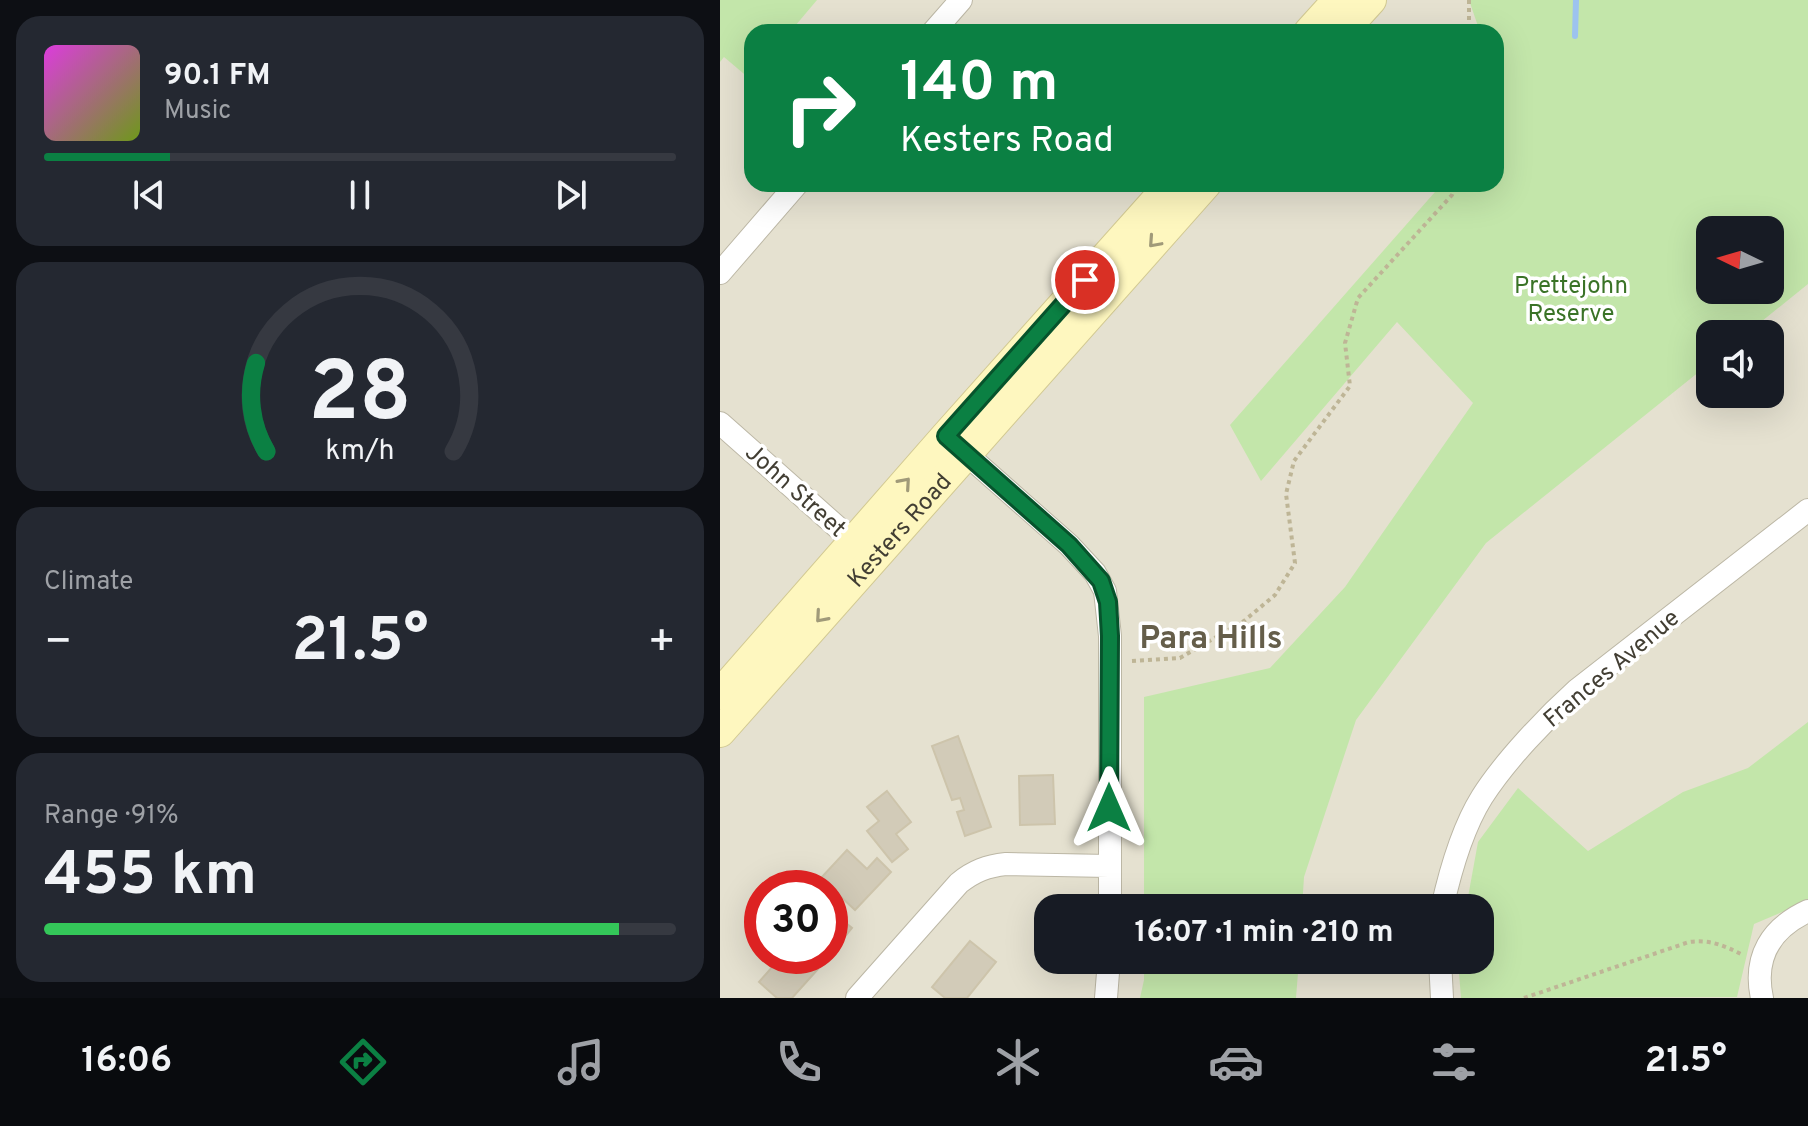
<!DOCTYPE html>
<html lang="en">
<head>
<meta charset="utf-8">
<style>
  body { margin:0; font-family:Overpass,sans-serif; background:#242831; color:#f1f3f6; height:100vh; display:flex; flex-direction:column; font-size:30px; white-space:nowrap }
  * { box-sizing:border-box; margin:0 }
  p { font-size:26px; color:#9ea1a6 }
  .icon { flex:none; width:44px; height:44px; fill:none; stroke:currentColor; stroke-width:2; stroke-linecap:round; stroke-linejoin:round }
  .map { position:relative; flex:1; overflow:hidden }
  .panel { display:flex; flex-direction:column; gap:16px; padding:16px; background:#0d0f14; width:720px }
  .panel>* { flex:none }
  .hud { position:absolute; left:24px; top:24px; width:760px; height:168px; border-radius:24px; box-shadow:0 8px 32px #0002; background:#0b8043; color:#fff; overflow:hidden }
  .needle { width:52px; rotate:275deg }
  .fabs { position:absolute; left:976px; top:216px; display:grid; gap:16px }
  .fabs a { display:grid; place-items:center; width:88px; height:88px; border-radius:16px; background:#171b24; box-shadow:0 8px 32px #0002; font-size:40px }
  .speed { position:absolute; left:24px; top:870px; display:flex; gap:16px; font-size:40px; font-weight:700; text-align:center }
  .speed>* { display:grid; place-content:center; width:104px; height:104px; border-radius:50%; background:#171b24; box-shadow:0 8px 32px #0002; line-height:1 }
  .speed .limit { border:12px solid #d22; background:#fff; color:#111 }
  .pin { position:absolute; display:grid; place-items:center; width:68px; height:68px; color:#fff; margin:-34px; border:4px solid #fff; border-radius:50%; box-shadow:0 2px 8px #0007 }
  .me { position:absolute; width:88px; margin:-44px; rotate:0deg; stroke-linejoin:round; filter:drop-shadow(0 0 6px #0008) }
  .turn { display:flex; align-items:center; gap:28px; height:168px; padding:0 24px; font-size:36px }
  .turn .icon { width:104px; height:104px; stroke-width:2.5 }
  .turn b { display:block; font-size:56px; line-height:68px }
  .big { font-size:60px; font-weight:700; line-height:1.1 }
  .panel .widget { flex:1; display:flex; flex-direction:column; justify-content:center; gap:12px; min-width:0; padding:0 28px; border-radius:24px; background:#242831 }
  .panel .dial { align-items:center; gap:0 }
  .dial svg { height:208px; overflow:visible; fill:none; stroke:#363941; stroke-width:7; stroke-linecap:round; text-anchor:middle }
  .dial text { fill:#f1f3f6; stroke:none }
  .song { display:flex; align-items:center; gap:24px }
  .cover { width:96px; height:96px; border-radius:12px; background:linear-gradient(135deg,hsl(300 70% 55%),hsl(80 70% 35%)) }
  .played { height:8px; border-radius:4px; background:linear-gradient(90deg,#0b8043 20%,#363941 20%) }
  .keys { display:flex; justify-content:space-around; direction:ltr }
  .heat { display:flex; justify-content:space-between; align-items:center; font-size:44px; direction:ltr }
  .charge { height:12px; border-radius:6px; background:linear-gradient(90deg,#34c759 91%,#363941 0) }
  .trip { position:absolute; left:314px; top:894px; width:460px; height:80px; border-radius:24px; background:#171b24; box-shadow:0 8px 32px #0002; font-weight:700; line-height:80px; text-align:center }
  .dock { display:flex; height:128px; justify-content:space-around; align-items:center; background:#090b0e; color:#9ea1a6 }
  .dock .icon { width:56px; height:56px }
  .dock .on { color:#0b8043 }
  .dock b { font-size:36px; color:#f1f3f6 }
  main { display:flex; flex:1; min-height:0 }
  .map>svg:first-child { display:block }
  .residential { fill:#e5e1d0; fill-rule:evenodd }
  .green { fill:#c3e6aa; fill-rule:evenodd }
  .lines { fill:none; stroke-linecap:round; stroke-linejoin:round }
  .stream { stroke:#9dc3ef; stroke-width:6 }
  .building { fill:#d2cbb8; stroke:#cdc4ab; stroke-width:2 }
  .minor-casing { stroke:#bcb7a5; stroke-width:24 }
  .secondary-casing { stroke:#d2c992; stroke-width:32 }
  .path { stroke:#beb596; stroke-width:4; stroke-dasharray:4 4; stroke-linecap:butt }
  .minor { stroke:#fff; stroke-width:22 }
  .secondary { stroke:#fef7bf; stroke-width:30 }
  .oneway { stroke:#a09a79 }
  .route-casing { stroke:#07532c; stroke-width:20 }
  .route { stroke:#0b8043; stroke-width:14 }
  .labels { text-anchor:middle; stroke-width:7; stroke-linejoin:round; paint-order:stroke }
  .park-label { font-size:24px; fill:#3a7327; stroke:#fff }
  .street-label { font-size:24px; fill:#423e33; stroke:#fff }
  .district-label { font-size:32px; font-weight:bold; fill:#655e4a; stroke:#fff }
</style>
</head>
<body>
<main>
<section class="panel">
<div class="widget">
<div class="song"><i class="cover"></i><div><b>90.1 FM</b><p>Music</p></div></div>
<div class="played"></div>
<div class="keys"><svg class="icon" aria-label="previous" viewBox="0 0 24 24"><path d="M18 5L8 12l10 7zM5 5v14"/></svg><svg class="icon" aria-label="pause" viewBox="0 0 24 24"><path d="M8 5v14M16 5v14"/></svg><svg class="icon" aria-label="next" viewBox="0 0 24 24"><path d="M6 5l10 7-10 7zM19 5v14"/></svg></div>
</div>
<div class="widget dial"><svg viewBox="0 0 100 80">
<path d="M14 69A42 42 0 1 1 86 69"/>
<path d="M14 69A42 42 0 0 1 10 35" stroke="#0b8043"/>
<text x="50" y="56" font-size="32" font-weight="700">28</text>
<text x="50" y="72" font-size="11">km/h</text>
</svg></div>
<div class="widget"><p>Climate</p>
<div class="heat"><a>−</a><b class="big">21.5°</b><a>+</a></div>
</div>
<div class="widget"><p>Range · 91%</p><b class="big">455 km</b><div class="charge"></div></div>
</section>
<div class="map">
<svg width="1088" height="998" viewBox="0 0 1088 998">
  <rect width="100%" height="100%" fill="#f1efe2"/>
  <path class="residential" d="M0 0H1088V998H0ZM32 32H776V184H32ZM990 230H1050V290H990ZM990 334H1050V394H990ZM42 888H110V956H42ZM328 908H760V960H328Z"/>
  <path class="green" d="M0 0H97L70 32H32V77L30 79 4 57 0 62Z
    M749 0H1088V284L1026 334H990V363L766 543 636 720 584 877 582 908H424V697L550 668 625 587 753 403 677 322 541 481 510 425 722 184H776V32H760ZM990 230H1050V290H990Z
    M1088 722V901L1034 924 1017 997 741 998 738 960H760V908H746L758 842 798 788 868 851 963 792 1028 768Z
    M424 960H579L576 998H420L424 980Z"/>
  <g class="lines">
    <path class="stream" d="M855 36 856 0"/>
  </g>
  <path class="building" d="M238 736 271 827 245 836 237 812 244 810 240 798 232 800 212 746Z
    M333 775 335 824 300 825 299 776Z
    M167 791 191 822 176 834 188 849 172 862 147 831 159 821 147 807Z
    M127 850 147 869 157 858 171 872 135 910 101 878Z
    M110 910 132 928 110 955Z
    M250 941 276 962 247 998H225L212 987Z
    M62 956H83L98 969 72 998H57L39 982Z"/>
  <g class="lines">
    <g class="minor-casing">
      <path id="minor" d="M213 32 241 0
        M0 273 77 184
        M0 423 142 549
        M236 445 349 545 375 573 385 591 390 636V908
        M722 908C730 872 742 829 762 797 785 761 825 719 857 690L1088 510
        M720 960 722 998
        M137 998 239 883C254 871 267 866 286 864L389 866
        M386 998 389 960
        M1042 998C1033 957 1051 928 1088 911"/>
    </g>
    <g class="secondary-casing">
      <g id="secondary">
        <path d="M589 32 618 0"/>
        <path d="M622 32 651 0"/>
        <path d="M0 694 226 436 451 184"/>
        <path id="s1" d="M0 732 486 184"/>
      </g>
    </g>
    <path class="path" d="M749 0V32
      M412 661 460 658 524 621 555 595 575 563 566 494 574 461 630 386 625 343 638 298 732 195 736 184
      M804 998 969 942C990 939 1005 946 1023 955"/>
    <use href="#minor" class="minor"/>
    <use href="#secondary" class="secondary"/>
  </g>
  <defs><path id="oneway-chevron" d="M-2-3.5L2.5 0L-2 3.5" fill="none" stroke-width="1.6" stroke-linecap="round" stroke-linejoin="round" transform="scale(2)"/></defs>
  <g class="oneway">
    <use href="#oneway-chevron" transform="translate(434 242) rotate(132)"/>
    <use href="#oneway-chevron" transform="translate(185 483) rotate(-49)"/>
    <use href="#oneway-chevron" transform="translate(101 617) rotate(131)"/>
  </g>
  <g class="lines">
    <g class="route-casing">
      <path id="route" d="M365 280 226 436 349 545 381 581 388 602 390 636 389 808"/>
    </g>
    <use href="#route" class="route"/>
  </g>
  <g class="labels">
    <g class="park-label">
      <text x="851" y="293">Prettejohn<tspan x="851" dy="28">Reserve</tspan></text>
    </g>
    <g class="street-label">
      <text transform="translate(76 490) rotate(42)" y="8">John Street</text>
      <text dy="8" stroke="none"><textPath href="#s1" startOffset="270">Kesters Road</textPath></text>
      <text transform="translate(891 668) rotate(-40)" y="8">Frances Avenue</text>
    </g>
    <g class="district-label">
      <text x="491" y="648">Para Hills</text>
    </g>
  </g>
</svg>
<div class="fabs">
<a><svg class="needle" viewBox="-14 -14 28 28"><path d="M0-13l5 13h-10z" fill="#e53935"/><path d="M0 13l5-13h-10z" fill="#9ea1a6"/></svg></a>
<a><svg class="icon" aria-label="sound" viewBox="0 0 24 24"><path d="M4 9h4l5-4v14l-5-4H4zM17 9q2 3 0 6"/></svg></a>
</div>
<div class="speed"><div class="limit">30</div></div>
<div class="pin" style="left:365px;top:280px;background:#d93025"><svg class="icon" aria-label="arrive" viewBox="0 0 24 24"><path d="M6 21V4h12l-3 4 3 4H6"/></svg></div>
<svg class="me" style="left:389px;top:808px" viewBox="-20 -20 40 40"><path d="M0-17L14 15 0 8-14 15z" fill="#0b8043" stroke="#fff" stroke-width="4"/></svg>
<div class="trip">16:07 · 1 min · 210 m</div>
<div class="hud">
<div class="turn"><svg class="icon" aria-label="right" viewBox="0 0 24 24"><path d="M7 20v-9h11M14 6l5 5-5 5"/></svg><div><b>140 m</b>Kesters Road</div></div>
</div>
</div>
</main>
<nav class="dock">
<b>16:06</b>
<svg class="icon on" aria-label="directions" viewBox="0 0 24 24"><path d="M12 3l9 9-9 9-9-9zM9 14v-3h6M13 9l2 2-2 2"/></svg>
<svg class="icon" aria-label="music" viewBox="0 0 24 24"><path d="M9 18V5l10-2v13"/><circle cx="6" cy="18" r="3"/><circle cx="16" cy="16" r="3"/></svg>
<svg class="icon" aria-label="phone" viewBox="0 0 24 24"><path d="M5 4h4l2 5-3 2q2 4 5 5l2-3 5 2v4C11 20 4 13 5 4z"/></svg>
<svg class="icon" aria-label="climate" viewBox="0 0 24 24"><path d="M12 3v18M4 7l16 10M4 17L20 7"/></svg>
<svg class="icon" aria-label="car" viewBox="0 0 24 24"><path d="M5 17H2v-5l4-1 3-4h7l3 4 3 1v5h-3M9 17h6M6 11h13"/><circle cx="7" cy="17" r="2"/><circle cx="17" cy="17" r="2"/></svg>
<svg class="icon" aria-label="filters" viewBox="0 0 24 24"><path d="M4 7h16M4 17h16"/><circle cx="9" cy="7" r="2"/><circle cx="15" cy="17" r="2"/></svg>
<b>21.5°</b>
</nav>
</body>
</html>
